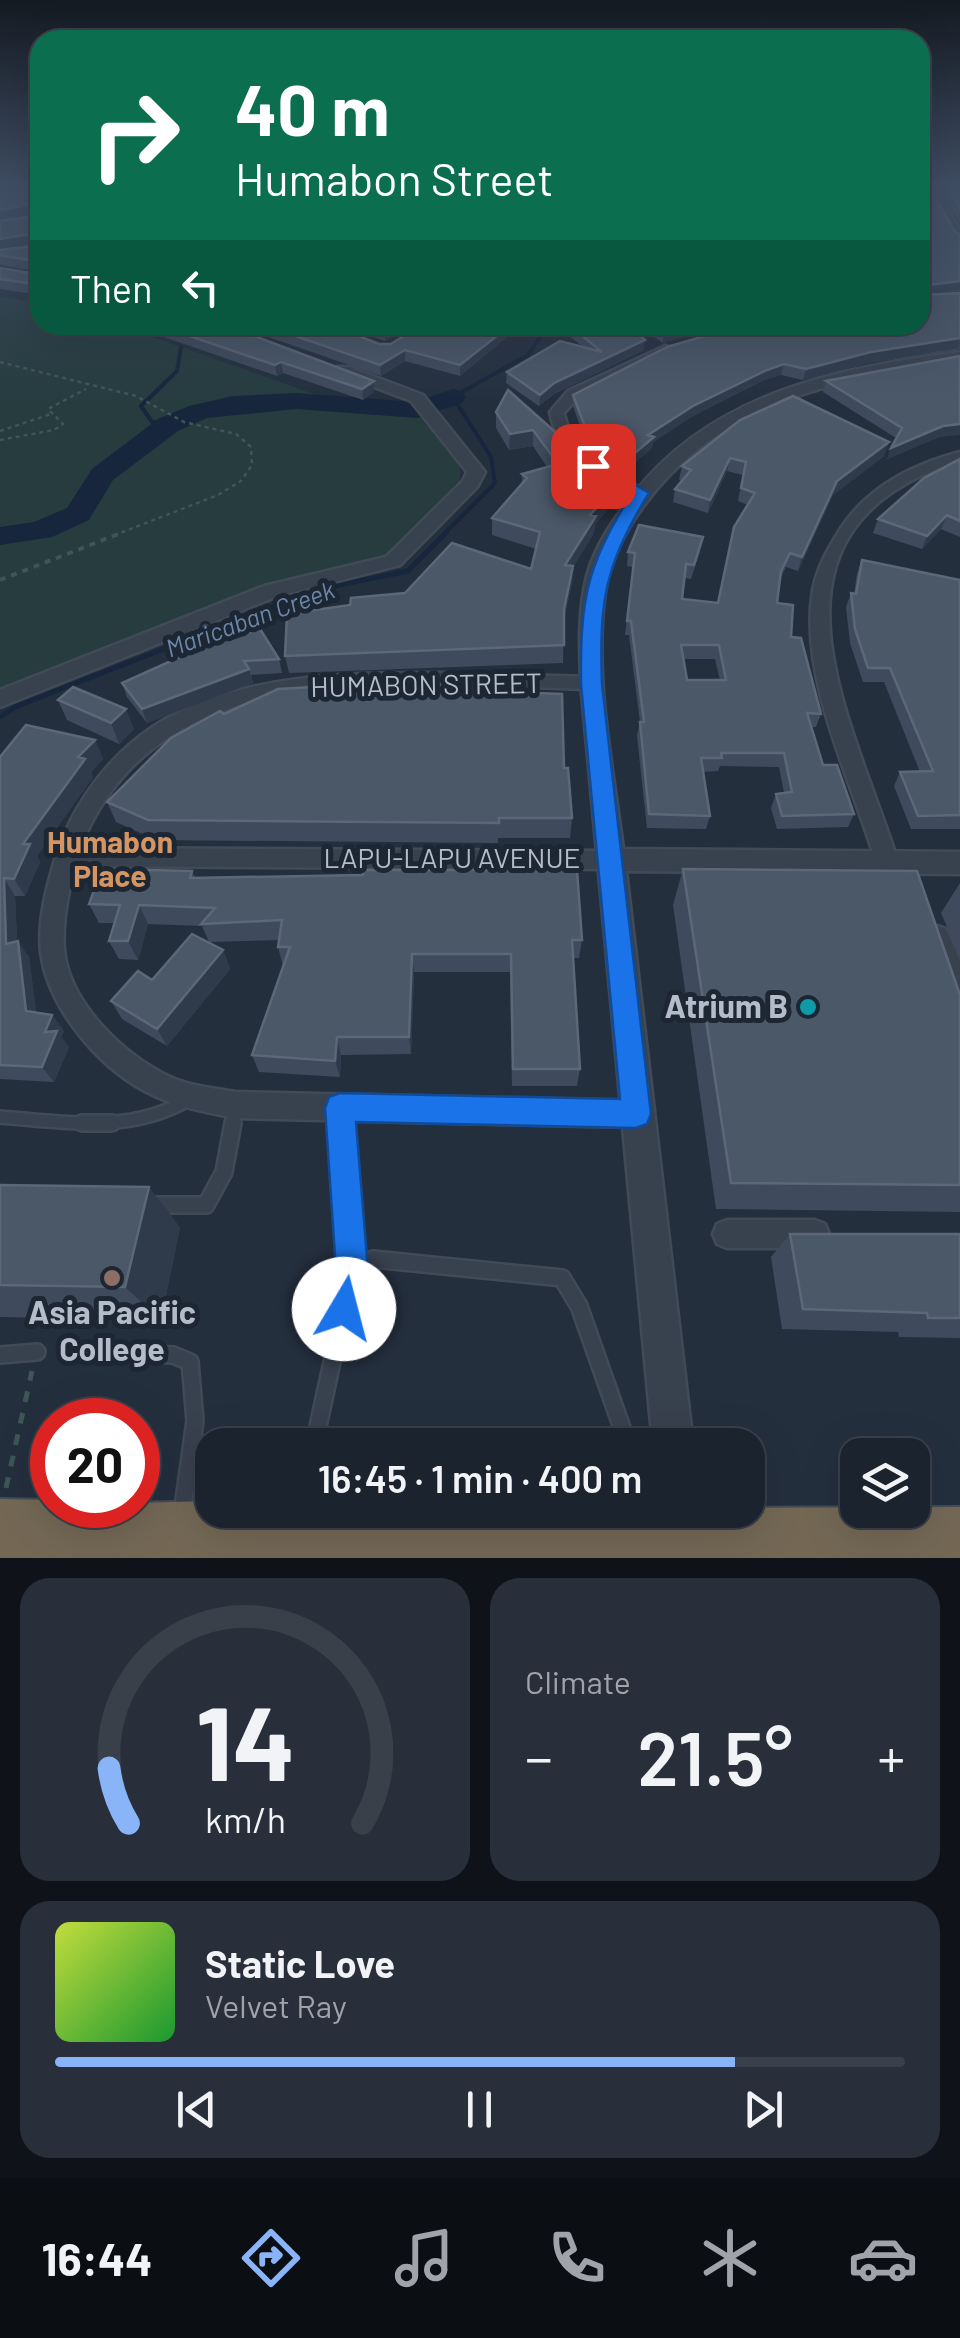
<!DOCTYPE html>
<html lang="en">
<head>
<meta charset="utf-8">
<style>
  body { margin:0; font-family:Barlow,sans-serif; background:#282f3a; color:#f1f3f6; height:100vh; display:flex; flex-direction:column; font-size:38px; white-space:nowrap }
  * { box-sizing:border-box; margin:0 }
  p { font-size:32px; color:#a0a4aa }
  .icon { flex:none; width:55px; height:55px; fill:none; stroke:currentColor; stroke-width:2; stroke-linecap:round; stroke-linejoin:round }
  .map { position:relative; height:1558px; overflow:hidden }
  .sheet { display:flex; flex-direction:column; gap:20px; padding:20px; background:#0f1319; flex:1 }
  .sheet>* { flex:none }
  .banner { position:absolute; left:30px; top:30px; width:900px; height:305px; border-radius:30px; box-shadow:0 10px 40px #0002,0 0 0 2px #39404a; background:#0b6e4f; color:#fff; overflow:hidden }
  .tools { position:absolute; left:840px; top:1438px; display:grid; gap:20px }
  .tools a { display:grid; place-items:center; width:90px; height:90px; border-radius:20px; background:#1b232e; box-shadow:0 10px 40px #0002,0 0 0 2px #39404a; font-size:50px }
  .speed { position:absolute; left:30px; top:1398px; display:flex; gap:20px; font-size:50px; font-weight:700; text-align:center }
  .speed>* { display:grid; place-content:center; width:130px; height:130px; border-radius:50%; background:#1b232e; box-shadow:0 10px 40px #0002,0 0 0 2px #39404a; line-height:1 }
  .speed .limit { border:15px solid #d22; background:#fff; color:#111 }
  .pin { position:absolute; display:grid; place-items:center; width:85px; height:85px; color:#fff; margin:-42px; border-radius:20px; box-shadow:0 5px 15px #0006 }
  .me { position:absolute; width:110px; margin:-55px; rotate:8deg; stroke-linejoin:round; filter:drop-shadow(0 0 8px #0008) }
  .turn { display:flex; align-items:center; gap:35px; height:210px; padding:0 40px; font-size:45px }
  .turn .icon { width:130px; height:130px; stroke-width:2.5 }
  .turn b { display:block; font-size:70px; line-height:85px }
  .then { display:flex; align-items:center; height:95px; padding:0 40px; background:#0003; gap:20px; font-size:38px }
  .big { font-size:75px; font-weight:600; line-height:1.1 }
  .sheet .card { flex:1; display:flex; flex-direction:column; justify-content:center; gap:15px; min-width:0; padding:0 35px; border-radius:30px; background:#282f3a }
  .sheet .dial { align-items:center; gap:0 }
  .dial svg { height:260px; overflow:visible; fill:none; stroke:#39404a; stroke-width:7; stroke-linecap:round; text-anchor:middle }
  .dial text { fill:#f1f3f6; stroke:none }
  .song { display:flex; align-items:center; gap:30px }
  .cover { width:120px; height:120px; border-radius:15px; background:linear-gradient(135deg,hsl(70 70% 55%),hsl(130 70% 35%)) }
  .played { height:10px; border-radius:5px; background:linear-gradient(90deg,#8ab4f8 80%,#39404a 80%) }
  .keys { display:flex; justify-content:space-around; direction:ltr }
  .heat { display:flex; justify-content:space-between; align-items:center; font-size:55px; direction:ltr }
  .sheet .tiles { flex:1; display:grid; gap:20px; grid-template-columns:1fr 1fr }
  .card:last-child { grid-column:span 2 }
  .trip { position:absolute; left:195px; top:1428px; width:570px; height:100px; border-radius:30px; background:#1b232e; box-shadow:0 10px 40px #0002,0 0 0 2px #39404a; font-weight:600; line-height:100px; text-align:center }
  .menu { display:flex; height:160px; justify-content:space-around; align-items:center; background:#0b0e12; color:#a0a4aa }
  .menu .icon { width:70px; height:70px }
  .menu .on { color:#8ab4f8 }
  .menu b { font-size:45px; color:#f1f3f6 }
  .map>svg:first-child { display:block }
  .green { fill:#263c3f }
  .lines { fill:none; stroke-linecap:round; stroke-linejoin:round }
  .stream-far1 { stroke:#17263c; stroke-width:4 }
  .stream { stroke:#17263c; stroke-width:5 }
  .river { fill:#17263c; fill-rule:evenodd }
  .service-far1-casing { stroke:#414a57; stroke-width:16 }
  .service-casing { stroke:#414a57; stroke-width:20 }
  .minor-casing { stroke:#414a57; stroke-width:5 }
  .tertiary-casing { stroke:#414a57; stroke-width:5 }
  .motorway-casing { stroke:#434c59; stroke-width:4 }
  .path-far2 { stroke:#3f5557; stroke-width:2.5; stroke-dasharray:4 4; stroke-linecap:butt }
  .path-far1 { stroke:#3f5557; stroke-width:4; stroke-dasharray:6 6; stroke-linecap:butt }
  .path { stroke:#3f5557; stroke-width:5; stroke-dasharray:11 11; stroke-linecap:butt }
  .service-far1 { stroke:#38414e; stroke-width:11 }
  .service { stroke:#38414e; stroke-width:15 }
  .minor { fill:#38414e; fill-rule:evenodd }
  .tertiary { fill:#38414e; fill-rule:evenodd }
  .motorway { fill:#746855; fill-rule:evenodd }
  .wall { fill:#3f4b5c; fill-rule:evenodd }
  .shaded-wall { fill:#2f3b4b }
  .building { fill:#4b5868; stroke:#5c6777; stroke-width:2.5; fill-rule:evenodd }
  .route { fill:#1a73e8; stroke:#114b97; stroke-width:2.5 }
  .culture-dot { fill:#0f9aa8; stroke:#1d2633; stroke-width:4 }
  .education-dot { fill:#8d6e63; stroke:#1d2633; stroke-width:4 }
  .labels { text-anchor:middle; stroke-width:10; stroke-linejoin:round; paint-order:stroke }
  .far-water-label { font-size:25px; font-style:italic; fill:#6d86a8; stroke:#1d2633 }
  .street-label { font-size:28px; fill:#b4bcc9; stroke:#1d2633 }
  .neighbourhood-label { font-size:30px; font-weight:bold; fill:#d59563; stroke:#1d2633 }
  .near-poi-label { font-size:32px; font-weight:bold; fill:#b4bcc9; stroke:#1d2633; text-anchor:end }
</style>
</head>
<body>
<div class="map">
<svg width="960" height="1558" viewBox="0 0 960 1558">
  <rect width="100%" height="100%" fill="#242f3e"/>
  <path class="green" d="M0 296 40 303V325H119L354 408 419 416 460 463V482L382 559 270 584 0 690Z"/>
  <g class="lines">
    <path class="stream-far1" d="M168 425 152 422 141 406 177 371 181 347
      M443 535 495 483 491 457 453 397 528 355 540 337 533 325"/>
    <path class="stream" d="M0 717 15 707 315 590 408 571 446 533"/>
    <path class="river" d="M453 389 462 391 466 397 462 403 417 418 296 409 207 418 178 431 113 480 89 520 52 537 0 545V527L34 522 67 508 92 469 158 419 189 406 233 396 296 393 415 402Z"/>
    <g class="service-far1-casing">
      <path id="service-far1" d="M340 1108 341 1126
        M0 1117C65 1122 129 1134 188 1100
        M232 1126 235 1108"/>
    </g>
    <g class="service-casing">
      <path id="service" d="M82 1123H112
        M341 1123 352 1270
        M151 1205H206L224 1172 233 1123
        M67 1351 173 1355 190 1362 195 1421 183 1507
        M0 1355 37 1352
        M314 1445 352 1270 373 1259 562 1278 579 1306 628 1445"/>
    </g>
    <g class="minor-casing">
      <path id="minor" d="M924 184H934L960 231V243L955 240Z
        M344 325H359L343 336H335V330Z
        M665 346 675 349 578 397 564 413C570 450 613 475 645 490L647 493 640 497C603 486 556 452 550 412L568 391Z
        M960 452V461C743 529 851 715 898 862L895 868 887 871 879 868 876 862C852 782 801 682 812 597 815 571 827 550 841 528 868 487 914 464 960 452Z
        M441 673 592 677 601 683 592 689C416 686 160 645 80 848L613 851 621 854 624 860 621 866 613 869 75 866C68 892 62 923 64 949 68 1002 123 1054 168 1076 188 1086 213 1088 235 1092L636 1101 645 1105 649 1114 645 1123 636 1127 235 1118C208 1112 180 1108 155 1096 103 1073 48 1010 41 952 38 927 45 894 52 870 67 813 103 760 154 726 237 673 347 673 441 673Z
        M938 926 946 929 960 961V1001L952 998 927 936 930 929Z
        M727 1220H815L825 1224 829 1234 825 1244 815 1248H727L717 1244 713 1234 717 1224Z"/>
    </g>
    <g class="tertiary-casing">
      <path id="tertiary" d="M960 352V362C841 377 720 402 645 504 625 531 609 559 605 592 593 676 613 766 623 849L960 852V874L626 871 693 1445H653L581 683C580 647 578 611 587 576 595 546 613 520 632 496 711 393 838 368 960 352Z
        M337 367H349L423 395 485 472 477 487 400 565 278 596 0 707V690L264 586 386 557 463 481 467 472 411 401 337 373Z"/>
    </g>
    <g class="motorway-casing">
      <path id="motorway" d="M0 1499 52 1500V1505L212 1501V1510L960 1507V1558H0Z"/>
    </g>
    <path class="path-far2" d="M0 362 136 396 184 422 236 434 251 447 252 465 241 481 218 495 115 535
      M0 431 51 414
      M0 440 54 430 63 424 48 409 86 389"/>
    <path class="path-far1" d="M0 580 121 533"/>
    <path class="path" d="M6 1488 32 1371"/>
    <use href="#service-far1" class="service-far1"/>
    <use href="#service" class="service"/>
    <use href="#minor" class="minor"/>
    <use href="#tertiary" class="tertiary"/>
    <use href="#motorway" class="motorway"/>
  </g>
  <path class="wall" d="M40 184V295L0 289V268L36 274 37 271 0 265V250L40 245 39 242 0 249 40 215 39 212 0 220Z
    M920 184 955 232 960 234V291L923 295 960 293V349L868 363 803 380 781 375 764 380 691 417 653 442 652 448 628 469 584 438 573 406V395L920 325Z
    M938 184H960V223Z
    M129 325H225L374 392 363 400 283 373 277 376Z
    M234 325H331L379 344H391L425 329 465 334 507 328 506 338 460 376 405 361 381 376Z
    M357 325H410L385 341 357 331Z
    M555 325H626L644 350 554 394 539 406 506 383 507 372 582 346Z
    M637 325H691L689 335 663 343Z
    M826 381 939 437 887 459 896 438 823 392Z
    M508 390 614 503 595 524 594 533 573 567 572 583 564 619 563 663 289 673 285 656 350 605 531 569 536 549 492 535V518L522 484V474L547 467 533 446 509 450 496 428V412Z
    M740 420 884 456 833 495 798 571 786 567 780 579 777 603 821 714 816 727H812L823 765 854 814 848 827 777 829 771 808 776 794 784 793 779 767 720 766 718 771 703 772 710 816 706 829 647 828 637 736 640 722 629 635H625L633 567 627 566 628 552 700 551 691 579 685 578 682 599 718 603 748 505 738 501 743 475 727 471 708 513 673 502 675 489 682 481 679 480 682 466ZM684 659H715L720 680H687Z
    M960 459V537L941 529 922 549 873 533 878 519Z
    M862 560 960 580V829H911L894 786 900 772H920L884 682H863L850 643 846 607 851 593 854 594 857 574Z
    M200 648 279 659 282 673 251 675 253 683 147 723 127 697 122 683Z
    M505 692 564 768 572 818 570 838H498V843L156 840 116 822 107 802 224 714Z
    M58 700 134 729 119 744 67 720Z
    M95 740 103 759 91 772 93 777 37 856 40 862 25 896H15L17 941 29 957 36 1012 52 1015 64 1031 61 1037 69 1047 54 1082 0 1079V757Z
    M683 869 960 995V1212L716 1209 673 905Z
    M192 871 195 878 582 940 579 958H573L580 1069 577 1086H512L510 972H414L411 1054 341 1055 340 1077 259 1072 252 1055 283 966 278 947 279 940 209 942 202 926 148 924 138 960 119 959 109 941 114 923H99L89 904Z
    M960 883V957L941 913Z
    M223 950 230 969 167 1046 122 1019 111 1001 152 980Z
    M0 1185 180 1227 161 1320 0 1317Z
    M790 1234H960V1338L899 1337 898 1332 782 1329 771 1257Z"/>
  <path class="shaded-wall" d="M0 184H27L0 187Z
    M37 203 40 212 0 220V210Z
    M37 233 40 242 0 249V239Z
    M960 281V290L920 296V286Z
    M392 325H410L385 341 384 330Z
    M691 325 689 335 663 343 664 332Z
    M507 328 506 338 460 376V365Z
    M960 338 959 348 868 363 803 380 806 369 871 352Z
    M645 340 644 350 554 394 539 406 540 395 554 383Z
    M405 350V361L381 376 380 365Z
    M281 362 283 373 277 376 275 365Z
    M784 364 781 375 764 380 691 417 653 442 652 448 628 469 629 458 648 435 693 406 767 370Z
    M374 381V392L363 400 362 389Z
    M960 424V435L939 437 887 459 891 448 943 426Z
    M533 430V446L509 450 510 434Z
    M889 442 884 456 833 495 798 571 802 557 837 481Z
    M730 458 727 471 708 513 710 500Z
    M616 486 614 503 595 524 594 533 573 567 572 583 562 626 565 565 590 515Z
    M947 515 941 529 922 549 927 536Z
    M249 669 253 683 147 723 142 709Z
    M126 709 134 729 119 744 111 723Z
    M95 740 103 759 91 772 93 777 37 856 40 862 25 896 14 879 23 844 78 757Z
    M4 878 15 896 18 960 6 944Z
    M139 905 148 924 138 960 128 941Z
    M18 941 29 957 38 1027 26 1011Z
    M223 950 230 969 167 1046 157 1029Z
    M412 954 414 972 411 1054 409 1037Z
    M52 1015 64 1031 61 1037 69 1047 54 1082 42 1067 45 1032Z
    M337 1037 341 1055 340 1077 335 1061Z
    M149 1187 180 1227 161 1320 125 1287Z"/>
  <path class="building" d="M39 184H40V285L0 279V268L36 274 40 262 0 255V250L40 245 37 233 0 239V221L40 215 37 203 0 210V190L38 187Z
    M920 184H928L955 232 960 234V281L920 286Z
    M946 184H960V208Z
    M920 287 924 295 960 293V338L871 352 806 369 784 364 767 370 693 406 648 435 654 437 629 458 585 427 573 395 667 347 743 325H920Z
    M157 325H225L374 381 362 389 281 362 275 365Z
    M263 325H331L379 344H391L421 325 425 329 431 325H437L465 334 477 325H497L507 328 460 365 405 350 380 365Z
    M369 325H392L384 330Z
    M569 325H626L645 340 554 383 540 395 507 372 560 341 602 352Z
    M654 325H688L664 332Z
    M960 356V424L943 426 891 448 902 428 826 381Z
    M508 390 616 486 590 515 596 516 565 565 573 566 564 609V645L285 656 287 614 350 605 351 598 405 593 452 543 531 569 540 532 492 518 527 478 522 474 558 464 533 430 510 434 496 412Z
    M793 396 889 442 837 481 802 557 790 553 781 571 777 603 793 605 791 637 801 638 821 714 807 713 823 765H837L854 814 782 816 776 794 792 792 784 753H721L722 758H701L710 816 649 814 640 722H644L631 621H627L635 553 628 552 639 525 703 537 694 565 686 564 682 599 718 603 734 527 755 493 741 488 746 462 730 458 710 500 675 489 691 470 682 466 740 420ZM681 645H719L726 680H687Z
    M960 459V521L947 515 927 536 878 519 924 478Z
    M862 560 960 580V815L918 816 900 772 933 771 890 668H868L855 629 851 593 856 594Z
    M260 629 279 659 244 661 249 669 142 709 122 683 200 648Z
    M386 683 505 684V692L562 694 564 768H568L572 818H499V823L148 820 107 802 171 738 220 711 224 714 278 689Z
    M73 687 126 709 111 723 58 700Z
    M26 725 95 740 78 757 85 759 23 844H30L14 879 4 878 6 944 18 941 26 1011 52 1015 45 1032 57 1031 42 1067 0 1065V757Z
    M102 869 192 871 190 878 363 875V870H577L582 940H572L580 1069H513L511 954H412L409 1037H337L335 1061 252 1055 290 947H278L282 920 201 924 215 908 139 905 128 941H109L120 905 89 904Z
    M683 869 917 871 960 995V1185L731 1183Z
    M192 934 223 950 157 1029 111 1001 138 971 152 980Z
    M0 1185 149 1187 125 1287 0 1285Z
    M790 1234H960V1318H928L927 1313 803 1309Z"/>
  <linearGradient id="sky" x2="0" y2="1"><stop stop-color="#141a22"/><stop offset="0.46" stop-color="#3f4d63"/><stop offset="1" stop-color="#3f4d63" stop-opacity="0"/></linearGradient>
  <rect width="960" height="402" fill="url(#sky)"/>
  <path class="route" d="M587 463H599L649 493C605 565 599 600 602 684L651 1114 647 1124 636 1128 356 1122 368 1270 356 1321 344 1326 332 1321 327 1309 336 1270 325 1108 329 1097 340 1093 620 1099 581 684C580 601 586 565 631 495L587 469Z"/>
  <circle class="culture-dot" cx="808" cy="1007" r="10"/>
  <circle class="education-dot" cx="112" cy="1278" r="10"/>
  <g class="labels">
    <g class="far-water-label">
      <text transform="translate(250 619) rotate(-20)" y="9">Maricaban Creek</text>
    </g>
    <g class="street-label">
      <text transform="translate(426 685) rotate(-1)" y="10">HUMABON STREET</text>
      <text x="452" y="868">LAPU-LAPU AVENUE</text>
    </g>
    <g class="neighbourhood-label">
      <text x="110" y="853">Humabon<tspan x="110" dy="34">Place</tspan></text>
    </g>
    <g class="near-poi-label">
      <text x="788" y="1018">Atrium B</text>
      <text x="112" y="1324" text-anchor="middle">Asia Pacific<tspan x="112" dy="37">College</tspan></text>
    </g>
  </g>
</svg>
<div class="tools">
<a><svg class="icon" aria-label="layers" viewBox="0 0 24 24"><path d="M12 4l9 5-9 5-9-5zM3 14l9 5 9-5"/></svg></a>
</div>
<div class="speed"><div class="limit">20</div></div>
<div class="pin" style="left:593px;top:466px;background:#d93025"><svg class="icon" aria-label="arrive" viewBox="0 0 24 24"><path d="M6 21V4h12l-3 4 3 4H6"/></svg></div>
<svg class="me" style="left:344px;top:1309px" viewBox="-20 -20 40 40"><circle r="19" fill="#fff"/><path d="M0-13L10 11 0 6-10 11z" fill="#1a73e8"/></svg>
<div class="trip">16:45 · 1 min · 400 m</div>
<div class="banner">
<div class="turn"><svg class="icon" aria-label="right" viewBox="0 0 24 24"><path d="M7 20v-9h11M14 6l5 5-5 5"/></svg><div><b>40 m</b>Humabon Street</div></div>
<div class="then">Then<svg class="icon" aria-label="left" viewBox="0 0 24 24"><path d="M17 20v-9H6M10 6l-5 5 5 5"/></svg></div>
</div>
</div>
<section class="sheet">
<div class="tiles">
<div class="card dial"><svg viewBox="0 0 100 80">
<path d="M14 69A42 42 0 1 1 86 69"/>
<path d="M14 69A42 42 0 0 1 8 52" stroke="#8ab4f8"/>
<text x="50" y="56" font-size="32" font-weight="700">14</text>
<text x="50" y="72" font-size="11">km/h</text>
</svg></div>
<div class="card"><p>Climate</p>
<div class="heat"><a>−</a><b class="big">21.5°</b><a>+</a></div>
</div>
<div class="card">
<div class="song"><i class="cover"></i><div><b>Static Love</b><p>Velvet Ray</p></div></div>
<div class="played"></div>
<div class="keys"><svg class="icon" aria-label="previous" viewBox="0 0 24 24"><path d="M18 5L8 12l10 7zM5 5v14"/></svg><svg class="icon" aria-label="pause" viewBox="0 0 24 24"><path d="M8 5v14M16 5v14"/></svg><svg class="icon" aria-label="next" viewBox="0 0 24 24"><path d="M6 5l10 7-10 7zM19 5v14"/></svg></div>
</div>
</div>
</section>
<nav class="menu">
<b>16:44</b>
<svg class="icon on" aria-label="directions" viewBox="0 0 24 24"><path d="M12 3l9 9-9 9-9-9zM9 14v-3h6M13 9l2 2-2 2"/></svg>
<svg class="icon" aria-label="music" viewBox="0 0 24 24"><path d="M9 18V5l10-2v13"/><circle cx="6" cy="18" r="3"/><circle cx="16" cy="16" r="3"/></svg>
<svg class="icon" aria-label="phone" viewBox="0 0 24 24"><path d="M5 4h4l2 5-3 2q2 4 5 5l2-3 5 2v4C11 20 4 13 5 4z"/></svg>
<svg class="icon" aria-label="climate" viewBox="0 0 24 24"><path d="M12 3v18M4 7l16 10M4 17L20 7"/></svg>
<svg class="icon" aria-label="car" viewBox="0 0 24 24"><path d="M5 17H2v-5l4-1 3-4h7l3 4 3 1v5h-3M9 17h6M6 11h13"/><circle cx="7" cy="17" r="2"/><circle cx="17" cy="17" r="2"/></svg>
</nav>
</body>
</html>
